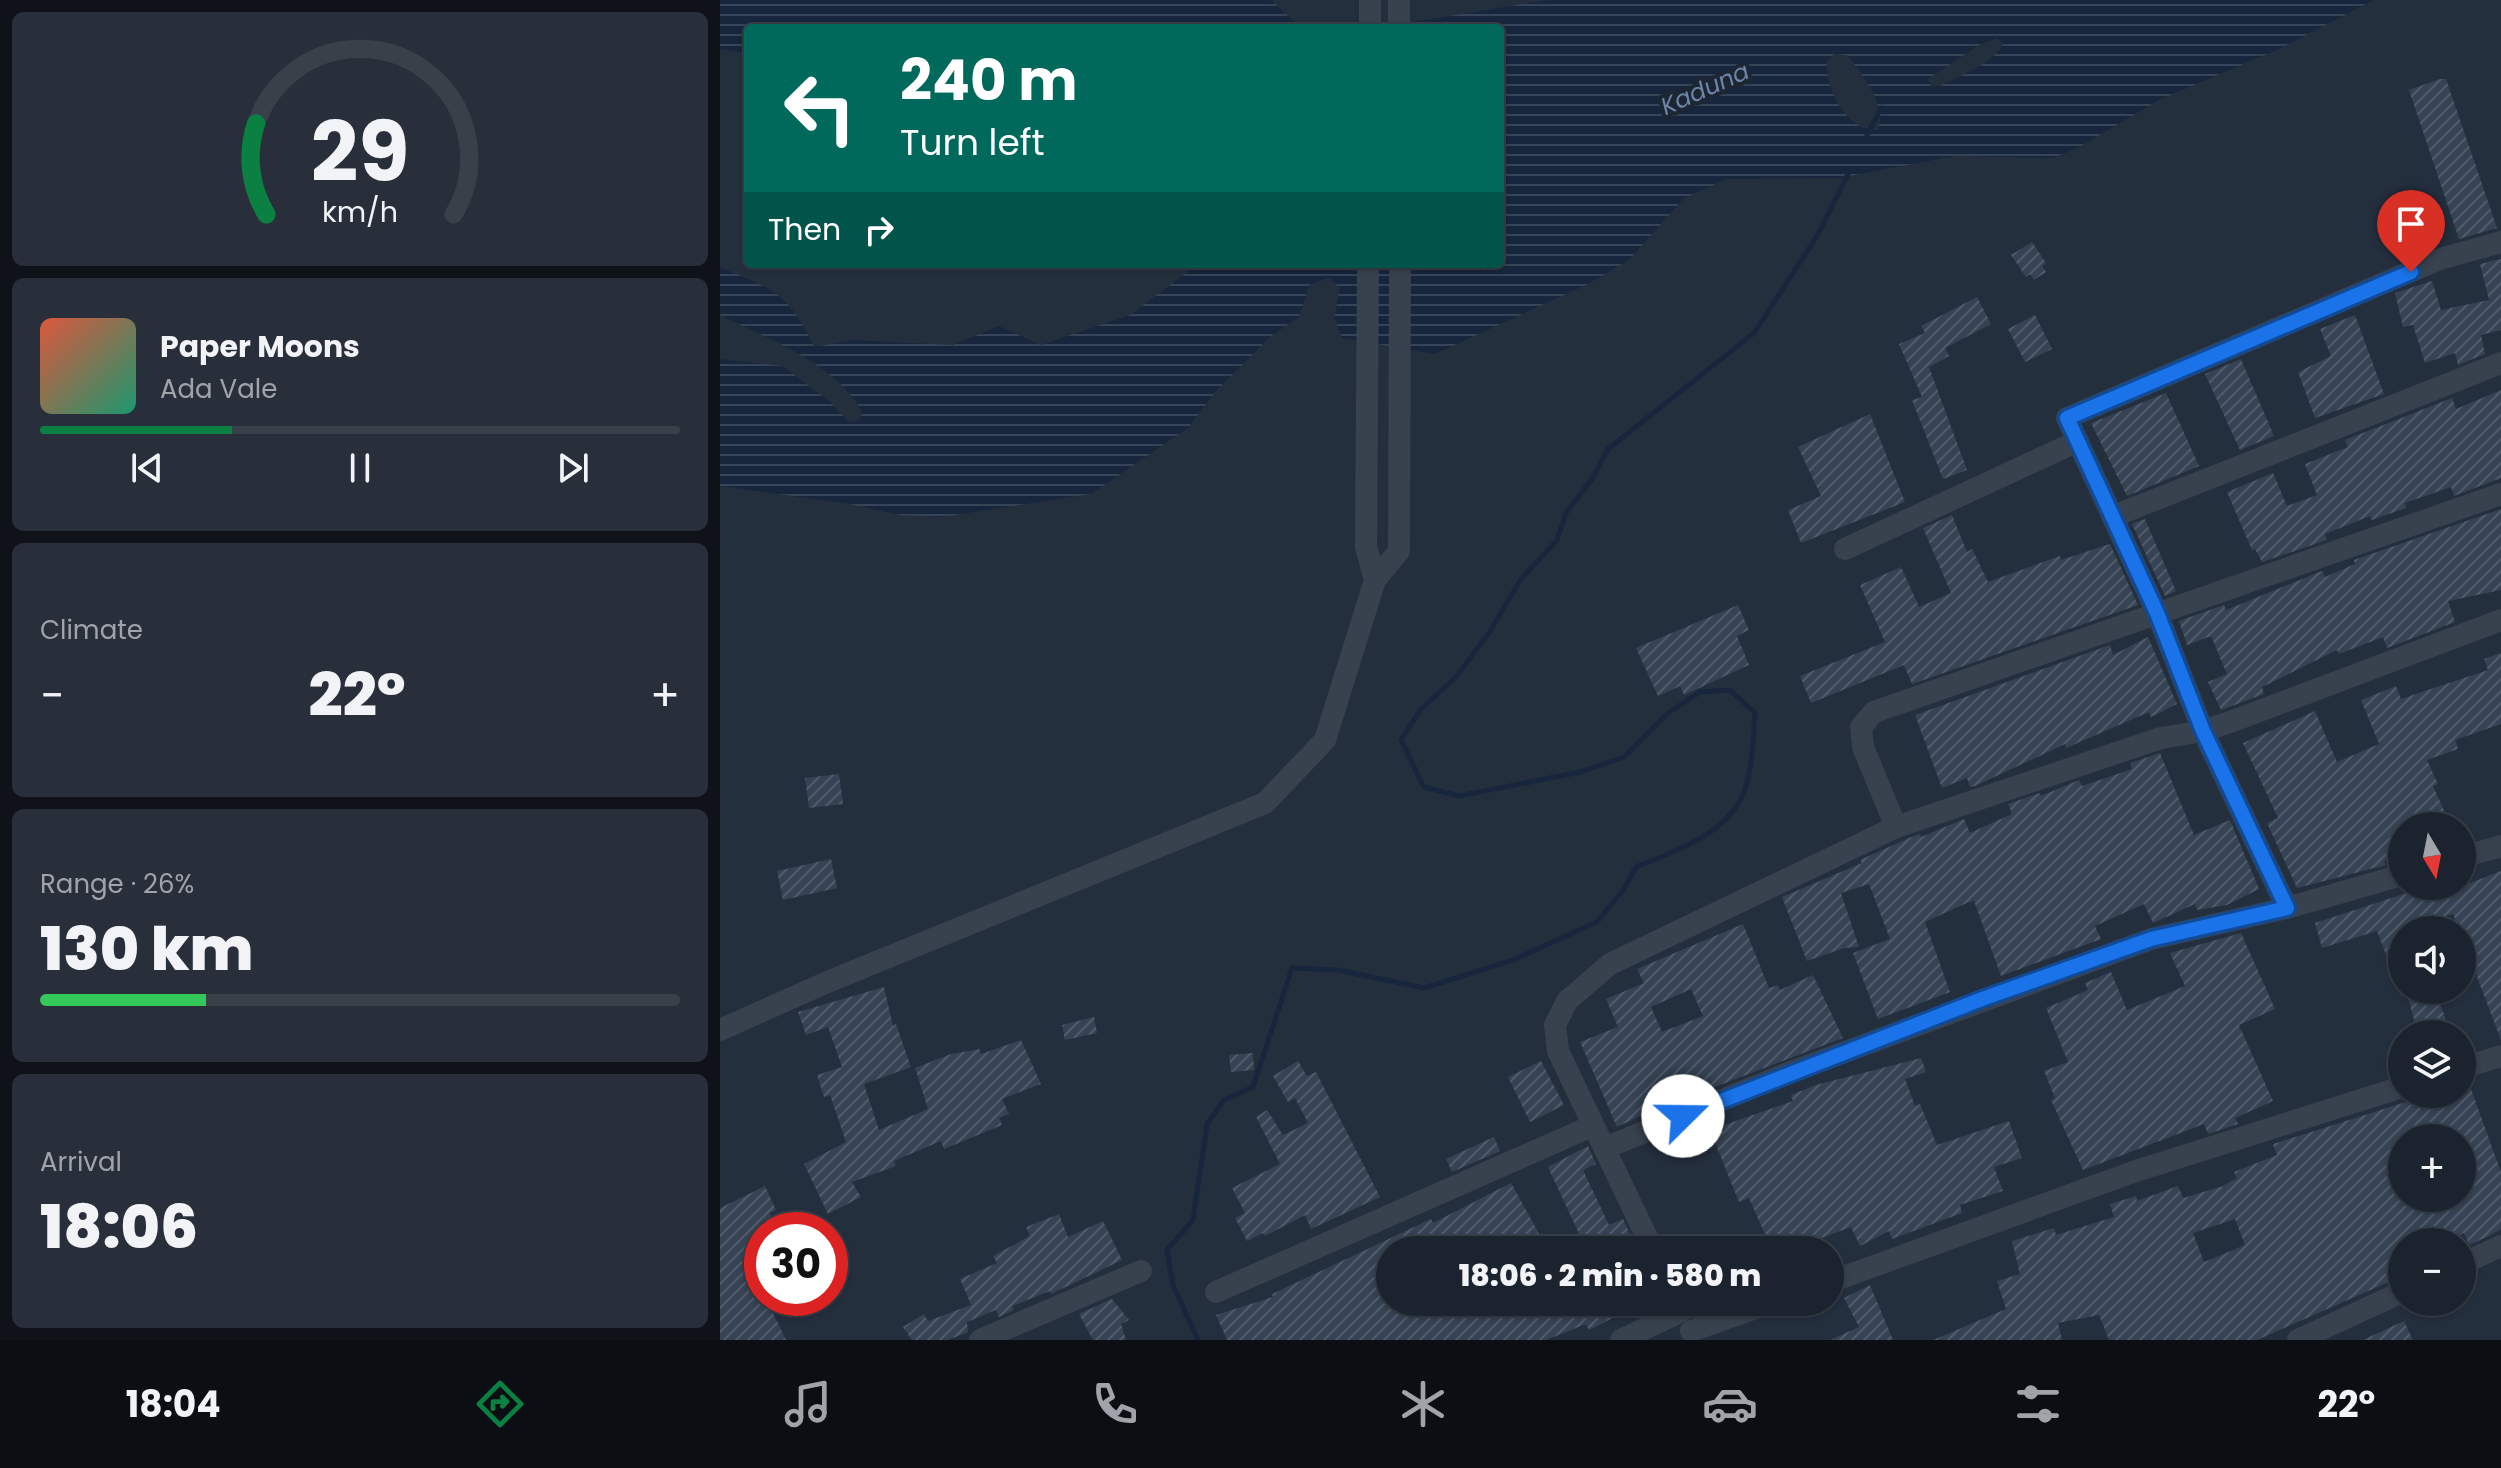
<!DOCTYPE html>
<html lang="en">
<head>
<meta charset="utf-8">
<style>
  body { margin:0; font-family:Poppins,sans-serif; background:#282f3a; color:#f1f3f6; height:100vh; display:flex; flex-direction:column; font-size:30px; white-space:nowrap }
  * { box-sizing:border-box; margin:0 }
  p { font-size:26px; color:#a0a4aa }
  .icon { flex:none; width:44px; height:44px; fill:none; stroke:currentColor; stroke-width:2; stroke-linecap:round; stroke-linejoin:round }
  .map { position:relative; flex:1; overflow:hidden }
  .sheet { display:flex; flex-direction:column; gap:12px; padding:12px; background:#0f1319; width:720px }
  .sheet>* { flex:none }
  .guide { position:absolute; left:24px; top:24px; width:760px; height:244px; border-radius:8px; box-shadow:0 2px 6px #0004,0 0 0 2px #39404a; background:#00695c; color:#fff; overflow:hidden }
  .needle { width:52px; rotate:170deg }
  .buttons { position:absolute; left:1668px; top:812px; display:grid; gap:16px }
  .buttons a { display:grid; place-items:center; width:88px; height:88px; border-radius:50%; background:#1b232e; box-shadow:0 2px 6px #0004,0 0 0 2px #39404a; font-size:40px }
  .speed { position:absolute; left:24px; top:1212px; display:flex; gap:16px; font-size:40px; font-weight:700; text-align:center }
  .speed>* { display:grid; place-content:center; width:104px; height:104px; border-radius:50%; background:#1b232e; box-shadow:0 2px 6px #0004,0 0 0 2px #39404a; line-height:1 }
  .speed .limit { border:12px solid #d22; background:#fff; color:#111 }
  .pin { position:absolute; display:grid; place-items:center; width:68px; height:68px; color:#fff; margin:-82px -34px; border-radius:50% 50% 50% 0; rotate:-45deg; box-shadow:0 0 8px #0007 }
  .pin .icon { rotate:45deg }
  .me { position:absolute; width:88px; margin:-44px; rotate:68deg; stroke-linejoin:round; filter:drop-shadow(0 0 6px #0008) }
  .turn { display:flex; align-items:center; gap:28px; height:168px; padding:0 24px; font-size:36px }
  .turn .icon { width:104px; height:104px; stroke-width:2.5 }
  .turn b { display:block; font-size:56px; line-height:68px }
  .then { display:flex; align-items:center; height:76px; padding:0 24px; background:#0003; gap:16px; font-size:30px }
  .big { font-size:60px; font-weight:800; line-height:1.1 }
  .sheet .widget { flex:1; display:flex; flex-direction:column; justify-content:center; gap:12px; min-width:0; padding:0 28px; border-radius:12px; background:#282f3a }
  .sheet .dial { align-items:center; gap:0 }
  .dial svg { height:208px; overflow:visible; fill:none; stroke:#39404a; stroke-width:7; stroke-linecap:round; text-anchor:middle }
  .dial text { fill:#f1f3f6; stroke:none }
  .song { display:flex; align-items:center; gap:24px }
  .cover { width:96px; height:96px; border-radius:12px; background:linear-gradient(135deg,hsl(10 70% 55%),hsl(160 70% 35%)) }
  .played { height:8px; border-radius:4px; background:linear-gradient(90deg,#0b8043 30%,#39404a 30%) }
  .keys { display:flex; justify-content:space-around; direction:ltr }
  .heat { display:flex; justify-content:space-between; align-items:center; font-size:44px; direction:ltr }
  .charge { height:12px; border-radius:6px; background:linear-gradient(90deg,#34c759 26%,#39404a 0) }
  .trip { position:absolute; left:656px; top:1236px; width:468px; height:80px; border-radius:40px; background:#1b232e; box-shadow:0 2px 6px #0004,0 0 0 2px #39404a; font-weight:800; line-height:80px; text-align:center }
  .menu { display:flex; height:128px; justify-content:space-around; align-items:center; background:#0b0e12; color:#a0a4aa }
  .menu .icon { width:56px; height:56px }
  .menu .active { color:#0b8043 }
  .menu b { font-size:36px; color:#f1f3f6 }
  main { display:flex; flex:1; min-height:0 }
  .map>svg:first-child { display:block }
  .water { fill:url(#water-rules); fill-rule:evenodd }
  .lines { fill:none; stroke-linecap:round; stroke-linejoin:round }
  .stream { stroke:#17263c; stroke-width:5 }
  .building { fill:url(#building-hatch); fill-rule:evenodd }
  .minor { stroke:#38414e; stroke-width:22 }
  .route-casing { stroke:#114b97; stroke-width:20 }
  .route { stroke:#1a73e8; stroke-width:14 }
  .labels { text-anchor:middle; stroke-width:8; stroke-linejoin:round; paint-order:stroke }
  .water-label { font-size:24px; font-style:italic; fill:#6d86a8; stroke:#1d2633 }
</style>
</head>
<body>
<main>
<section class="sheet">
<div class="widget dial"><svg viewBox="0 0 100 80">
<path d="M14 69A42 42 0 1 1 86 69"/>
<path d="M14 69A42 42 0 0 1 10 34" stroke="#0b8043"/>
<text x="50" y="56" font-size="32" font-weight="700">29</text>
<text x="50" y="72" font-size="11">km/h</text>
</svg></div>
<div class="widget">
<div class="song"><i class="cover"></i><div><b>Paper Moons</b><p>Ada Vale</p></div></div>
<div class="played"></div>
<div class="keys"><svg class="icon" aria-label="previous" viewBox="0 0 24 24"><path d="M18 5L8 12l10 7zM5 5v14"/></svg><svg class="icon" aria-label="pause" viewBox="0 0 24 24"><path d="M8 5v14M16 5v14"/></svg><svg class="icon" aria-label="next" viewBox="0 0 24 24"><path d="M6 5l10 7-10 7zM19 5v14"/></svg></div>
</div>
<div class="widget"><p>Climate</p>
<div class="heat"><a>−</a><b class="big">22°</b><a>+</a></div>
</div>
<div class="widget"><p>Range · 26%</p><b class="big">130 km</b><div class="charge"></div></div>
<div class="widget"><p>Arrival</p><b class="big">18:06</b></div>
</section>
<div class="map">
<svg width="1781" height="1340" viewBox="0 0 1781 1340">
  <defs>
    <pattern id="water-rules" width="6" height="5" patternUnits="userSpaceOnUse" patternTransform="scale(2)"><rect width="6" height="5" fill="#17263c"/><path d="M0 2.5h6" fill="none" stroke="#364457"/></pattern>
    <pattern id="building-hatch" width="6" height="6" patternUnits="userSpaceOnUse" patternTransform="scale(2)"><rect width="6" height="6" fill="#364354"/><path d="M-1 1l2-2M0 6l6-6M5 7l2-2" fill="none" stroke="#515c6b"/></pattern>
  </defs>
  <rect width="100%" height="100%" fill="#242f3e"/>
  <path class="water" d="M0 0H551L581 28H28V53L0 49Z
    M828 0H1654L1559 49 1439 100 1356 149 1332 158 1235 156 1119 178 1007 179 964 198 909 260 866 285 715 354 622 338 614 318 620 288 609 278 589 285 579 317 551 336 496 391 468 428 371 494 222 517 180 515 130 504 0 486V359L63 366 110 402 129 422 140 420 142 412C116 363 47 339 0 315V267C53 289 69 293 94 347L133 340 233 345 279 326 321 345 410 315 478 264H780V28H655ZM1278 38 1283 44C1273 64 1239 76 1220 86L1211 87 1208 79 1259 45ZM1114 54 1127 55C1142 74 1167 104 1158 130 1127 132 1105 89 1107 62Z"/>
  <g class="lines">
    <path class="stream" d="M1147 135 1161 108
      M478 1340 453 1285 447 1250 473 1220 487 1124 504 1100 533 1087 572 968 618 970 704 988 793 960 877 922 904 889 916 867C954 852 1005 835 1023 795 1033 771 1033 738 1035 713L1010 690 980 692 948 713 904 757 860 772 739 796 704 787 681 740 701 709 736 677 769 633 801 579 837 540 846 513 872 479 888 449 1034 333 1097 236 1129 172"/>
  </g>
  <path class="building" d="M1720 79H1726L1777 228 1739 239 1689 90Z
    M1312 242 1326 263 1322 266 1326 272 1314 280 1310 274 1306 277 1291 255Z
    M1781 259V330L1761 335 1765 354 1738 365 1735 353 1705 363 1693 325 1683 327 1675 293 1712 281 1721 310 1769 300 1760 264Z
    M1257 297 1271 324 1225 348 1229 356 1209 367 1247 470 1223 479 1192 400 1202 397 1179 344 1205 333 1201 326Z
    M1315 315 1332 349 1305 362 1288 329Z
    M1635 315 1664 394 1595 418 1578 372 1611 356 1600 329Z
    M1521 359 1554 436 1520 450 1485 374Z
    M1781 390V478L1734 496 1731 487 1685 503 1686 508 1652 520 1650 516 1605 534 1607 540 1542 562 1535 549 1532 550 1507 492 1553 473 1567 506 1597 495 1585 464 1628 447 1625 440 1732 398 1736 409Z
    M1446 393 1479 466 1407 496 1371 423Z
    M1150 414 1185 502 1081 543 1068 510 1101 496 1078 447Z
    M1781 509V590L1728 601 1735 622 1667 648 1663 637 1619 654 1617 650 1542 687 1544 694 1501 710 1488 682 1507 674 1491 636 1467 645 1459 621 1504 605 1506 610 1602 571 1605 577 1635 564 1634 560Z
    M1232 515 1247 552 1252 549 1268 582 1340 556 1341 560 1390 544 1418 605 1192 684 1184 665 1091 703 1080 676 1165 642 1140 585 1181 567 1199 607 1231 593 1203 528Z
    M1425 519 1456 591 1445 596 1412 524Z
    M1018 605 1029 630 1017 636 1029 665 964 695 960 686 938 696 916 648Z
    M1428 637 1457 704 1431 717 1429 712 1346 748 1345 744 1255 786 1250 787 1247 778 1222 788 1195 715 1390 645 1393 655Z
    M1781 653V724L1735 740 1738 749 1707 760 1718 784 1713 786 1731 826H1682V854L1664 861 1666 865 1577 888 1547 823 1558 818 1523 743 1595 711 1617 762 1659 744 1641 700 1676 686 1681 699 1768 670 1764 659Z
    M1440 753 1474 835 1510 820 1539 889 1507 905 1477 910 1475 904 1433 923 1424 904 1375 926 1381 939 1281 976 1254 901 1249 902 1205 922 1230 992 1158 1019 1133 953 1170 939 1149 884 1121 893 1139 947 1124 948 1087 961 1062 897 1142 863 1140 860 1189 838 1200 834 1201 837 1244 819 1250 833 1292 814 1288 804 1320 793 1321 796 1359 780 1362 786 1412 769 1410 763Z
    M119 774 123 804 89 808 85 778Z
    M111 859 117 888 63 900 57 871Z
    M1781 871V1040L1733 914 1682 930V997L1657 931 1602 948 1595 923 1708 886 1714 891 1742 886Z
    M1023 924 1049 988 1058 985 1060 990 1093 975 1123 1038 979 1093 975 1083 928 1104 931 1111 897 1127 860 1042 898 1027 886 999 924 983 917 969ZM971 989 983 1016 942 1032 931 1007Z
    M1521 933 1555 1009 1519 1025 1553 1101 1515 1118 1518 1124 1488 1134 1484 1124 1363 1170 1331 1100 1335 1098 1324 1071 1348 1062 1326 1008 1368 990 1365 983 1391 972 1407 1010 1465 986 1450 953Z
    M164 987 173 1026 176 1024 191 1067 144 1084 159 1130 208 1109 195 1068 231 1054 260 1049 261 1054 301 1040 321 1084 282 1099 289 1114 279 1118 282 1125 224 1149 221 1141 174 1161 176 1166 132 1182 141 1197 108 1214 84 1164 126 1142 110 1095 104 1097 97 1075 122 1067 108 1027 86 1035 78 1012Z
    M1686 990H1715L1731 1034H1698Z
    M374 1017 377 1033 345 1040 342 1025Z
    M533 1053 534 1070 511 1072 509 1055Z
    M1201 1058 1206 1072 1185 1079 1195 1106 1200 1104 1217 1145 1289 1121 1302 1158 1274 1167 1283 1191 1240 1205 1242 1213 1172 1239 1169 1231 1140 1246 1131 1227 1077 1247 1078 1250H1052L1029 1198 1019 1202 990 1130 1073 1101 1071 1095 1096 1085Z
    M578 1061 587 1076 596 1072 660 1197 591 1229 585 1215 545 1236 543 1233 527 1241 515 1218 525 1213 512 1188 560 1164 536 1117 547 1110 563 1135 588 1123 575 1098 568 1102 553 1076Z
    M821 1061 844 1105 810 1122 788 1077Z
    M1748 1081 1781 1172V1229L1769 1236 1749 1245 1744 1233 1723 1242H1682V1276L1537 1340H1389L1379 1315 1338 1323 1342 1340H1213L1286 1309 1277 1281 1300 1274 1292 1241 1334 1228 1336 1235 1394 1217 1390 1204 1416 1196 1417 1201 1458 1186 1463 1198 1503 1186 1517 1178 1514 1172 1557 1155 1553 1144 1711 1094H1742V1082ZM1682 1138H1742V1198H1682ZM1515 1219 1525 1245 1484 1262 1473 1233Z
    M774 1137 780 1151 732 1172 726 1159Z
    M868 1146 876 1164 863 1170 889 1225 903 1219 917 1250H842L861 1238 828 1167Z
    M791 1183 828 1250H670V1302H806L812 1313 834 1302H895L901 1314 869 1330 866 1324 826 1340H507L496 1315 553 1297 552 1294 711 1219 713 1223Z
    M45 1186 56 1210 50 1213 58 1230H42V1298H84L53 1313 66 1340H0V1208Z
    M339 1214 348 1237 383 1221 402 1260 331 1294 330 1291 292 1306 294 1310 279 1317 276 1310 247 1322 248 1332 228 1340H192L183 1327 204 1314 208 1321 251 1305 240 1279 277 1263 273 1256 310 1236 306 1227Z
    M1150 1285 1173 1340H1110L1139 1327 1124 1298Z
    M392 1299 409 1320 401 1324 406 1340H373L359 1314Z
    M1684 1321 1693 1340H1643Z"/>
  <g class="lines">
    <path class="minor" d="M679 0V28
      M650 28V0
      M648 264 646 547 655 580
      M1394 516 1781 363
      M1125 549 1358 441
      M1176 827 1143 747 1141 727 1154 712 1781 494
      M1742 857 1781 846
      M1567 908 1483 731 1437 613 1347 418 1720 259 1781 242
      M0 1030 105 983 545 803 605 740 655 580 679 551 680 264
      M1742 1068 1781 1056
      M885 1148 1068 1073 1431 939 1567 908 1682 875
      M933 1250 838 1051 835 1025 847 1001 890 964 1176 827 1441 738 1483 731 1513 721 1781 620
      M1742 1264 1781 1246
      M1110 1282 1413 1172 1682 1087
      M496 1292 872 1126
      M971 1331 1053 1302
      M260 1340 421 1271
      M901 1340 962 1311
      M1578 1340 1682 1292"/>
  </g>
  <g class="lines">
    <g class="route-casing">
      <path id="route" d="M963 1116 1262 999 1431 939 1567 908 1483 731 1437 613 1347 418 1691 272"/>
    </g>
    <use href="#route" class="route"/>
  </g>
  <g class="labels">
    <g class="water-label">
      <text transform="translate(985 89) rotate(-24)" y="8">Kaduna</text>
    </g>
  </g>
</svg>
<div class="buttons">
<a><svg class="needle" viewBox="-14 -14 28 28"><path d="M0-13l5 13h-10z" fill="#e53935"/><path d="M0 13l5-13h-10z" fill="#a0a4aa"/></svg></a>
<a><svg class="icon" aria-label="sound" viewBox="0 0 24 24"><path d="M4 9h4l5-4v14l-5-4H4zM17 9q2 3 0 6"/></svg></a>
<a><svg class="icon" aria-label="layers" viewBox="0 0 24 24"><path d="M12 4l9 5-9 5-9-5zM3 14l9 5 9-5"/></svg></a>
<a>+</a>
<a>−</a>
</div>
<div class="speed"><div class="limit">30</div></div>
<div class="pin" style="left:1691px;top:272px;background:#d93025"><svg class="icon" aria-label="arrive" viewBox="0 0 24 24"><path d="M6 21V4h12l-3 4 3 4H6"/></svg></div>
<svg class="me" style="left:963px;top:1116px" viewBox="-20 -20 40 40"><circle r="19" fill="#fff"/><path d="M0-13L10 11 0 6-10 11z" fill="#1a73e8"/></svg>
<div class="trip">18:06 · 2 min · 580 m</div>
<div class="guide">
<div class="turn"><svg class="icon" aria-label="left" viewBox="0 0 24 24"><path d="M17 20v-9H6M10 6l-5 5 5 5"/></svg><div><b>240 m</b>Turn left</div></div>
<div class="then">Then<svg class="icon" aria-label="right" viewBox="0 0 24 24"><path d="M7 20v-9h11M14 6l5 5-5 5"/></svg></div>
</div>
</div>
</main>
<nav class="menu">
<b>18:04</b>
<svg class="icon active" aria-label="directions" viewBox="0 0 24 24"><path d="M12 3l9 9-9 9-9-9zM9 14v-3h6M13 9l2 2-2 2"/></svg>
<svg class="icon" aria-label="music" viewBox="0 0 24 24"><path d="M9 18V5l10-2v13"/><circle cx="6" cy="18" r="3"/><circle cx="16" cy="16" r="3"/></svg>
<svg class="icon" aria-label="phone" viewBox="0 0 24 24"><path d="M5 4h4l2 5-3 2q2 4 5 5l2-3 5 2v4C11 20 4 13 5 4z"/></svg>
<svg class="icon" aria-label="climate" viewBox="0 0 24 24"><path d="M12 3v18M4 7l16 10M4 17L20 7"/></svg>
<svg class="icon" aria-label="car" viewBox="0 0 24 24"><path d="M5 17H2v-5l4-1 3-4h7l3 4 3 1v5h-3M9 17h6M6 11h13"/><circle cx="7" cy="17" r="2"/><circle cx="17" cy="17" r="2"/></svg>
<svg class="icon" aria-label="filters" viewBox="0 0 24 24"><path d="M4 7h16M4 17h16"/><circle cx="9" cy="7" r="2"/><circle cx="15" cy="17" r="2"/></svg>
<b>22°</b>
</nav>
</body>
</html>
